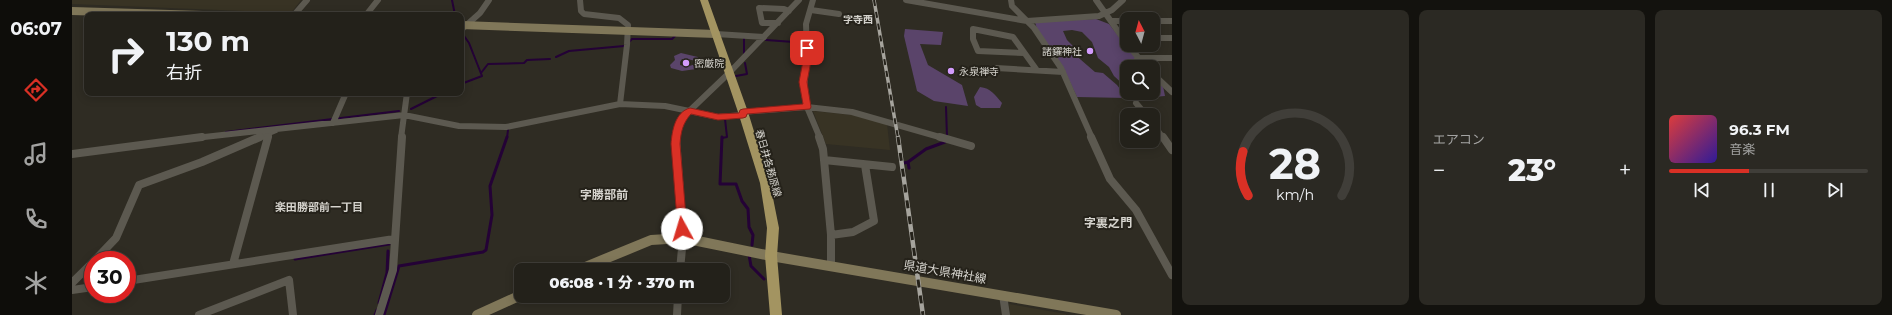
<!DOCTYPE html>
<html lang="ja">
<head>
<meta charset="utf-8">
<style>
  body { margin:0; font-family:Montserrat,"Noto Sans JP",sans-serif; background:#2b2923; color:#f1f3f6; height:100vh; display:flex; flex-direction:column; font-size:15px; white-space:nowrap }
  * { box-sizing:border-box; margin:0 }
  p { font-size:13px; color:#a3a3a2 }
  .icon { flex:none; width:22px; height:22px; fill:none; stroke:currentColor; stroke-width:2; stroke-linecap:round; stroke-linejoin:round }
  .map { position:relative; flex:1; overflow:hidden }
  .drawer { display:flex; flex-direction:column; gap:10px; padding:10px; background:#13120e; width:720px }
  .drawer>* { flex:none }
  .top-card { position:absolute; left:12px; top:12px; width:380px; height:84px; border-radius:8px; box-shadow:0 2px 10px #0003,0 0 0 1px #403e39; background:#23211a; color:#f1f3f6; overflow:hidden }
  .needle { width:26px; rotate:354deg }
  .buttons { position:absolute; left:1048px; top:12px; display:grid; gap:8px }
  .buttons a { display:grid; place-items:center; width:40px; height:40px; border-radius:8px; background:#23211a; box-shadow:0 2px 10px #0003,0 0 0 1px #403e39; font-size:20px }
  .speed { position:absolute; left:12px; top:251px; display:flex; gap:8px; font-size:20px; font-weight:700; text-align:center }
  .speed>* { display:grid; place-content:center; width:52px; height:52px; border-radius:50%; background:#23211a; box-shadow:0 2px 10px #0003,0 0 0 1px #403e39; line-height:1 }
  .speed .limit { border:6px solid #d22; background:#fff; color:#111 }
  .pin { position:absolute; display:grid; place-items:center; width:34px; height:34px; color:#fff; margin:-17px; border-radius:8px; box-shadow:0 2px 6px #0006 }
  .me { position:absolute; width:44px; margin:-22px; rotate:354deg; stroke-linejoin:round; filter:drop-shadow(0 0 3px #0008) }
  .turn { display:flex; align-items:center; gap:14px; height:84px; padding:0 16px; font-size:18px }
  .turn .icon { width:52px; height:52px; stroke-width:2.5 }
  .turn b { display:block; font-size:28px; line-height:34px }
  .big { font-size:30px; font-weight:800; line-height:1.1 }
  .drawer .card { flex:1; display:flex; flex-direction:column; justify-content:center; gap:6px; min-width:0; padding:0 14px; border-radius:8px; background:#2b2923 }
  .drawer .dial { align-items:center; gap:0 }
  .dial svg { height:104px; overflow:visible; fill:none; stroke:#403e39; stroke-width:7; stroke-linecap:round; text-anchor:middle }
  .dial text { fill:#f1f3f6; stroke:none }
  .song { display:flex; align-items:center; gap:12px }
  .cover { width:48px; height:48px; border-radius:6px; background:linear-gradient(135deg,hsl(0 70% 55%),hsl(250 70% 35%)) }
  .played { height:4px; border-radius:2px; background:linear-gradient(90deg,#d93025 40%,#403e39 40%) }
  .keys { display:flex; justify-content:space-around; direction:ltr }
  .heat { display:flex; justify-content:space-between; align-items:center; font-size:22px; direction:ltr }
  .drawer .tiles { flex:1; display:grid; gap:10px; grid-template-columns:repeat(3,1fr) }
  .trip { position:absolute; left:442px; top:263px; width:216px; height:40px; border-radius:8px; background:#23211a; box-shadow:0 2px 10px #0003,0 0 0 1px #403e39; font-weight:800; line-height:40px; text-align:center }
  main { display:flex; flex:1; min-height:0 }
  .dock { display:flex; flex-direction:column; width:72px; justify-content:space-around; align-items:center; background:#0e0d0a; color:#a3a3a2 }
  .dock .icon { width:28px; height:28px }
  .dock .on { color:#d93025 }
  .dock b { font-size:18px; color:#f1f3f6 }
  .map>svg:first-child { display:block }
  .built { fill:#383324 }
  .green { fill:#5a446a }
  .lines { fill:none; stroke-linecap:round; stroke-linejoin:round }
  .stream-far1 { stroke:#240236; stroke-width:2 }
  .stream { stroke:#240236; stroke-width:3 }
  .street-far1 { stroke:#5c5950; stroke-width:6 }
  .street { stroke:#5c5950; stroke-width:8 }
  .secondary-far1 { stroke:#807759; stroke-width:8 }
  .secondary { stroke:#807759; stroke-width:10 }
  .primary { fill:#a39461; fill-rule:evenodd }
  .rail-far1-casing { stroke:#a6a49d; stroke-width:3.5 }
  .rail-casing { stroke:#a6a49d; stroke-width:4.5 }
  .rail-far1 { stroke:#25221a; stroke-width:2; stroke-dasharray:6; stroke-linecap:butt }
  .rail { stroke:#25221a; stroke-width:3; stroke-dasharray:8; stroke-linecap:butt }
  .route { fill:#d93025; stroke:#8d1f18 }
  .poi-dot { fill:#d39cfc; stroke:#25221a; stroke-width:1.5 }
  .labels { text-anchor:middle; stroke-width:4; stroke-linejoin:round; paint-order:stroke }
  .far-quarter-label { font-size:10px; font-weight:bold; fill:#d6d4ce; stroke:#25221a }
  .poi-label { font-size:10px; fill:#d6d4ce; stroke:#25221a; text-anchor:start }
  .street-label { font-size:10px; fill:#d6d4ce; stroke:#25221a }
  .neighbourhood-label { font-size:11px; font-weight:bold; fill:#d6d4ce; stroke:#25221a }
  .quarter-label { font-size:12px; font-weight:bold; fill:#d6d4ce; stroke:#25221a }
  .near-street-label { font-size:12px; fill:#d6d4ce; stroke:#25221a }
</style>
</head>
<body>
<main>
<nav class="dock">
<b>06:07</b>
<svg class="icon on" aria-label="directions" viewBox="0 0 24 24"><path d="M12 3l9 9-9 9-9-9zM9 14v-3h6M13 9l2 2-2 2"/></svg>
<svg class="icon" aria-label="music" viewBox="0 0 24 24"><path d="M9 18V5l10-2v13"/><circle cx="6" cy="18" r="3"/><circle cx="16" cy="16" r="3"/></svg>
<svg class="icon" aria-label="phone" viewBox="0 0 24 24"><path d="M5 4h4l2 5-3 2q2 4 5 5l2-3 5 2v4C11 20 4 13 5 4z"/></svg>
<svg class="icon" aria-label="climate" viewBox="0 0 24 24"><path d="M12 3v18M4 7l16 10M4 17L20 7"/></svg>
</nav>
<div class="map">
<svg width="1100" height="315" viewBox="0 0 1100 315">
  <rect width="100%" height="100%" fill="#2f2c23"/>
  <path class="built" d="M0 0H229L219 13 0 4Z
    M741 111 780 115 815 124 818 150 754 144Z
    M937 304 994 314V315H938Z"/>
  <path class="green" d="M1024 19 1037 24 1071 67H1055V88L1042 76 1037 67 1026 58 1020 42 1010 32 1000 30 991 31 995 40 1001 46V53L1023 72 1031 73 1045 85 1055 98 1005 97 990 65 965 29 963 22Z
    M833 29 871 32 869 45 848 44 856 65 890 85 896 106 862 101 845 91 832 36Z
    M609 53 630 58V59L627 62 616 59H610L608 62V65C614 67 619 67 623 63L626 64 624 69 610 71 599 68 598 65 603 60 602 56Z
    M1081 77 1091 86 1093 96C1084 97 1068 99 1060 93H1081Z
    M908 87C919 88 923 95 930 103L928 108H909L904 105 902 97Z"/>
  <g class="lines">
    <path class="stream-far1" d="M380 0 383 15
      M672 38V53
      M694 40 722 42 727 37H733V35
      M557 42 560 39H600L603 36
      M484 57 497 51 552 46
      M409 73 416 64 452 63 455 60 478 59
      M664 76 675 74 673 63
      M389 84 410 76 397 43 390 33
      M874 107 875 137
      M339 109 371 93
      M154 132 327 111
      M435 138 436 130
      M650 138 655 137 653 119"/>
    <path class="stream" d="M650 137 648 184H664L670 201 676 209 677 227 681 235 680 245
      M832 163 836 162
      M837 168 836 162 854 149 873 142
      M677 255 679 266 692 279
      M223 259 317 244
      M307 303 315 273 316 251
      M303 315 305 310
      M312 315 327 266 411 252 414 250 420 215 418 186 435 137"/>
    <path class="street-far1" d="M508 0 509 11 512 14 547 18 556 25 555 45 548 104
      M741 0 734 24 735 55 732 91 735 107 748 138
      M834 0 955 21 1027 16 1040 10 1051 0
      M939 0 940 6 962 28 989 68 1020 138
      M1024 0 1055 44
      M739 10 767 14
      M222 15 235 0
      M294 15 306 0
      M1039 21H1055
      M1081 21H1100
      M706 23H690L687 8 712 9 717 11
      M389 30 408 13 417 0
      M644 34 692 37
      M1081 38H1100
      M1056 45 1074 67
      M952 53 906 51 901 39V29L941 37 964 69
      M1065 58H1100
      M924 68 991 72
      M1081 74 1100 92
      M1064 103 1074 115
      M671 112 735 107 780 112 871 138
      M261 123 274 93
      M1081 124 1091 138
      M123 138 332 115 387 126 434 127 548 104 593 106 646 117 671 115
      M185 138 204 130
      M196 138 197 134
      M329 138 335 93
      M604 138 609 119 657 73 727 0"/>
    <path class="street" d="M604 137 611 238 608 270
      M747 137 751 149 759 235V266
      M868 137 899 146
      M1019 137 1038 179 1064 210 1100 275
      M1091 137 1100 150
      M0 154 130 137
      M752 160 820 167
      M759 235 781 232 802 221 793 165
      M23 260 44 238 67 185 130 162 188 137
      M161 264 196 137
      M55 281 322 239
      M0 283 21 262
      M0 290 21 287
      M931 295 934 315
      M127 315 217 280 221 315
      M307 315 321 270 330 137
      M605 315 606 296"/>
    <path class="secondary-far1" d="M0 11 131 15
      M389 25 644 34"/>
    <path class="secondary" d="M506 270 579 240 611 238 699 256 1044 315
      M405 315 449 295"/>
    <path class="primary" d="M628 0H636L676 112 698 183 707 228 705 256 710 315H698L693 256 695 228 688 183 666 112Z"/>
    <g class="rail-far1-casing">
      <path id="rail-far1" d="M802 0 826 138"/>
    </g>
    <g class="rail-casing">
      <path id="rail" d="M826 137 851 315"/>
    </g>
    <use href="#rail-far1" class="rail-far1"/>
    <use href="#rail" class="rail"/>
  </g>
  <path class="route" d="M735 45 738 48 739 61 735 82 739 107 738 109 675 114 674 117 671 118 646 120 619 114C611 123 609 131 608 144L615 229 610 233 606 232 599 144C600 131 603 112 618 108L646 114 667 113 668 110 671 109 731 104 727 82 731 61V48Z"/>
  <g class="poi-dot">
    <circle cx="1018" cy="51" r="4"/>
    <circle cx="614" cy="63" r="4"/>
    <circle cx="879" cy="71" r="4"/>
  </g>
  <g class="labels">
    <g class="far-quarter-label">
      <text x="786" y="23">字寺西</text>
    </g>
    <g class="poi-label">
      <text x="1010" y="55" text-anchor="end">諸鑃神社</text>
      <text x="622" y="67">密厳院</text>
      <text x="887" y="75">永泉禅寺</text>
    </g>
    <g class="street-label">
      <text transform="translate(697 163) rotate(74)" y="4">春日井各務原線</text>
    </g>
    <g class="neighbourhood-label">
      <text x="247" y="211">楽田勝部前一丁目</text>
    </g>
    <g class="quarter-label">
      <text x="532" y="199">字勝部前</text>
      <text x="1036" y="227">字裏之門</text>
    </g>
    <g class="near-street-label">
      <text transform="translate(873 272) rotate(10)" y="4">県道大県神社線</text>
    </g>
  </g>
</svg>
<div class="buttons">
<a><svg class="needle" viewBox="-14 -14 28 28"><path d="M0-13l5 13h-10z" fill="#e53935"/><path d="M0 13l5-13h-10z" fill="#a3a3a2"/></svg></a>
<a><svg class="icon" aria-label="search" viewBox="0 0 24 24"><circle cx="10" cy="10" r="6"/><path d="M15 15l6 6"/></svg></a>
<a><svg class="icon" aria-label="layers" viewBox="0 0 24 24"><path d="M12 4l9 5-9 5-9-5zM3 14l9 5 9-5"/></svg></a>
</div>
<div class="speed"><div class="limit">30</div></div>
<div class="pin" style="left:735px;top:48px;background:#d93025"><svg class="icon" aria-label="arrive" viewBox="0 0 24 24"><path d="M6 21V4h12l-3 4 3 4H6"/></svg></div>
<svg class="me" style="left:610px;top:229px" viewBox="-20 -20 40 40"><circle r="19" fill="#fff"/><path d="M0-13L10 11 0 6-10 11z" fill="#d93025"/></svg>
<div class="trip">06:08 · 1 分 · 370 m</div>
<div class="top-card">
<div class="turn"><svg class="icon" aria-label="right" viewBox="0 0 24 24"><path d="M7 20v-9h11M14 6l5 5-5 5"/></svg><div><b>130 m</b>右折</div></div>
</div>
</div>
<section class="drawer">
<div class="tiles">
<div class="card dial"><svg viewBox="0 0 100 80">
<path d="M14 69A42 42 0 1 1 86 69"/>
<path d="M14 69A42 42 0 0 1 10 35" stroke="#d93025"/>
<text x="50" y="56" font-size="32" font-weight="700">28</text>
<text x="50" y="72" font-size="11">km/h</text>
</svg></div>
<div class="card"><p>エアコン</p>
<div class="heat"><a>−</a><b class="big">23°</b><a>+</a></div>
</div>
<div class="card">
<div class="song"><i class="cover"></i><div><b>96.3 FM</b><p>音楽</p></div></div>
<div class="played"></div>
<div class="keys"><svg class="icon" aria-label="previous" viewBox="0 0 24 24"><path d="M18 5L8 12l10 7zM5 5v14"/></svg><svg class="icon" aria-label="pause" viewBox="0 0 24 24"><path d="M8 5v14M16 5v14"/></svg><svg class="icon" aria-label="next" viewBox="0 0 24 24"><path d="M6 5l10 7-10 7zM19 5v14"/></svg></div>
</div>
</div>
</section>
</main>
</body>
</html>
